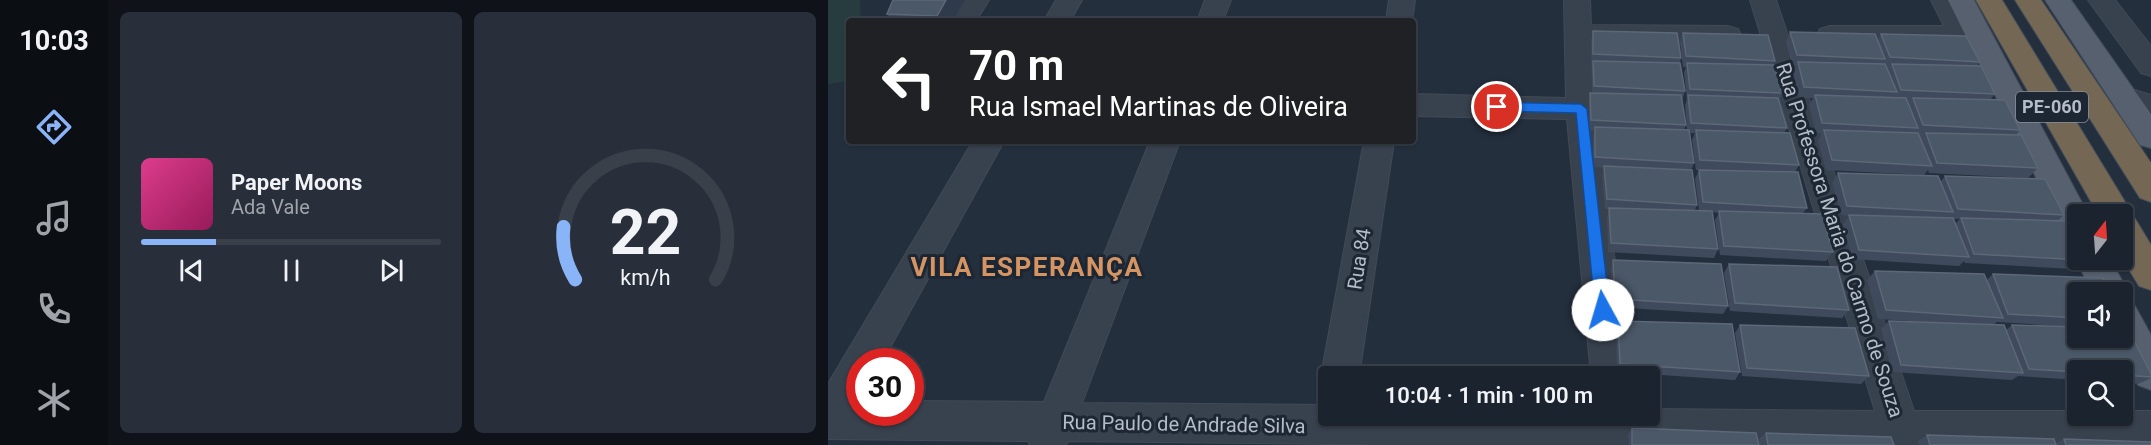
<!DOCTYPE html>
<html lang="pt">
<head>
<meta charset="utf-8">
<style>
  body { margin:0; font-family:Roboto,sans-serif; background:#282f3a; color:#f1f3f6; height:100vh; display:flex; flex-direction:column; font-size:22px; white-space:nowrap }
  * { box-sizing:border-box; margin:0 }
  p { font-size:20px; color:#a0a4aa }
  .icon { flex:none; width:33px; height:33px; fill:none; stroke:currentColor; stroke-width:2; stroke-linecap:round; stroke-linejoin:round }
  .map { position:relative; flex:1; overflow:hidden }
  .panel { display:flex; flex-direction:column; gap:12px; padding:12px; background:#0f1319; width:720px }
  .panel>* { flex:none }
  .guide { position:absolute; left:18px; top:18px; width:570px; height:126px; border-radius:6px; box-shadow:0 2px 4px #0004,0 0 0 2px #39404a; background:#202124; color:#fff; overflow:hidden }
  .needle { width:39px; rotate:17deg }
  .tools { position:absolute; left:1239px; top:204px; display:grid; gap:12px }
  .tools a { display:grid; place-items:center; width:66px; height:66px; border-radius:6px; background:#1b232e; box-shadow:0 2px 4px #0004,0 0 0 2px #39404a; font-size:30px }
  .speed { position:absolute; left:18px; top:348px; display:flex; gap:12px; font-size:30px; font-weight:700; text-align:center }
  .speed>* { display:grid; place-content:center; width:78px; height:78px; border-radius:50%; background:#1b232e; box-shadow:0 2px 4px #0004,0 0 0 2px #39404a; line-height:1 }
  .speed .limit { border:9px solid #d22; background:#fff; color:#111 }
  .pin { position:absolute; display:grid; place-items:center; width:51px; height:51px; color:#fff; margin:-26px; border:3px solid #fff; border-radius:50%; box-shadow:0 2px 6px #0007 }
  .me { position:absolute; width:66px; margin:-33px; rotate:354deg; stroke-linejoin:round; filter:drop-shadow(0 0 4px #0008) }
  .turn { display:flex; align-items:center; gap:21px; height:126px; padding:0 24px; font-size:27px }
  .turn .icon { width:78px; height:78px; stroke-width:2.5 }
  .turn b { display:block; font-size:42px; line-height:51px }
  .panel .widget { flex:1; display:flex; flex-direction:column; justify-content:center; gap:9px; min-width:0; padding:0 21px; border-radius:9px; background:#282f3a }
  .panel .dial { align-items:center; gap:0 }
  .dial svg { height:156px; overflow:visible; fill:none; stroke:#39404a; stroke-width:7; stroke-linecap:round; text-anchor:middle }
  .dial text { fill:#f1f3f6; stroke:none }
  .song { display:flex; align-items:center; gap:18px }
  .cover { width:72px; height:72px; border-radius:9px; background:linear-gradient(135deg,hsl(330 70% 55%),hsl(330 70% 35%)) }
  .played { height:6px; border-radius:3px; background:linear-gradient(90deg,#8ab4f8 25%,#39404a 25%) }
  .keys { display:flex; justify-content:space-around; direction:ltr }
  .panel .tiles { flex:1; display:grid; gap:12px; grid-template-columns:repeat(2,1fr) }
  .trip { position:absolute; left:490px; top:366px; width:342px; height:60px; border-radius:6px; background:#1b232e; box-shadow:0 2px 4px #0004,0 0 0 2px #39404a; font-weight:600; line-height:60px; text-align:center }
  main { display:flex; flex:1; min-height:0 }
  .menu { display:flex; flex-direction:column; width:108px; justify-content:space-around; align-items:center; background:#0b0e12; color:#a0a4aa }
  .menu .icon { width:42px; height:42px }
  .menu .active { color:#8ab4f8 }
  .menu b { font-size:27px; color:#f1f3f6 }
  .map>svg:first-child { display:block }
  .green { fill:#263c3f }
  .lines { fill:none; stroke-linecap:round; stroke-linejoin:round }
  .minor-casing { stroke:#414a57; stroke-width:2 }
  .major-casing { stroke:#414a57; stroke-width:2 }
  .highway-casing { stroke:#434c59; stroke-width:2 }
  .minor { fill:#38414e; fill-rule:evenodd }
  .major { fill:#56606e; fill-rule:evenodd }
  .highway { fill:#746855; fill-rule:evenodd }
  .wall { fill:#3f4b5c; fill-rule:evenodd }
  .shaded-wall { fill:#2f3b4b }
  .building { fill:#4b5868; stroke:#5c6777; stroke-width:1.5 }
  .route { fill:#1a73e8; stroke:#114b97; stroke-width:1.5 }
  .labels { text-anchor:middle; stroke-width:6; stroke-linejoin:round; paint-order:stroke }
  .shield { fill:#1d2633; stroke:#878f9c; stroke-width:1.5 }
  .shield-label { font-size:18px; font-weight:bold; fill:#b4bcc9 }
  .street-label { font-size:20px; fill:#b4bcc9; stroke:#1d2633 }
  .district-label { font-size:26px; font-weight:bold; letter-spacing:1.5px; fill:#d59563; stroke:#1d2633 }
</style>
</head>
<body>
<main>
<nav class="menu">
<b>10:03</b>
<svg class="icon active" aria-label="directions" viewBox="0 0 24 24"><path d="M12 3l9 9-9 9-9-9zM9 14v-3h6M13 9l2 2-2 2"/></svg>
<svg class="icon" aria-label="music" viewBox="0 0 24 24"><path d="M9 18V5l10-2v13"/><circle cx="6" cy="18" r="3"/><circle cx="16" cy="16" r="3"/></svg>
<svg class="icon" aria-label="phone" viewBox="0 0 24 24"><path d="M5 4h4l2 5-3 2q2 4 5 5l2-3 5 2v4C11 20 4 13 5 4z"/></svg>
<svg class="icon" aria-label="climate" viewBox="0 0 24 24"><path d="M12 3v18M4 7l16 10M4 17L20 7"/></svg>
</nav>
<section class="panel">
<div class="tiles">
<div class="widget">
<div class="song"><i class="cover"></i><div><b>Paper Moons</b><p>Ada Vale</p></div></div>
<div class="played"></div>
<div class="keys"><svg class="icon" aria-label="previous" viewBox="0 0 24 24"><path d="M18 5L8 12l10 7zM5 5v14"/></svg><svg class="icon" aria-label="pause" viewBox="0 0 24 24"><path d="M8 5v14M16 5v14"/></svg><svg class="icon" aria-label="next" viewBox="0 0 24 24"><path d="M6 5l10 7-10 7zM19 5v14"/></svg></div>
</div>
<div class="widget dial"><svg viewBox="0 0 100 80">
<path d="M14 69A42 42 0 1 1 86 69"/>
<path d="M14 69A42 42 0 0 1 8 42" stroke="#8ab4f8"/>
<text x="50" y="56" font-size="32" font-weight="700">22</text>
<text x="50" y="72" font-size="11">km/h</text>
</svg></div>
</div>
</section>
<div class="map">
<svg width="1323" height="445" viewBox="0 0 1323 445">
  <rect width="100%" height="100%" fill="#242f3e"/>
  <path class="green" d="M0 0H32L33 21H21V81L0 84Z"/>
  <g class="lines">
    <g class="minor-casing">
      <path id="minor" d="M135 0H161L148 21H122Z
        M228 0H254L242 21H216Z
        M377 0H403L395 21H369Z
        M561 0H587L584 21H558Z
        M736 0H762L763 25 900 26 910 29 913 35 910 41 900 44 764 43 768 109 801 376H763L739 119 585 116V94L738 98Z
        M922 0H948L1086 411H1250V416H1294V411H1323V445H587L240 441 238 445H202L200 441 0 439V384L145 141H176L54 362H32V412H82V401L216 402 322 141H352L254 403 501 405V416H822V409L1047 411Z
        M1103 0H1129L1143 26 1161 29 1164 35 1161 41 1151 44H1002L992 41 989 35 992 29 1002 26H1116Z
        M1260 0H1287L1323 46V76L1313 73Z
        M1294 86 1323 95V117L1284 103 1280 96 1284 89Z
        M536 141H566L531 376H501V390L493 376Z"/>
    </g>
    <g class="major-casing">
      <path id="major" d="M1120 0H1146L1260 214H1250V241L1238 238Z
        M1217 0H1243L1323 114V148L1312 145Z
        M1250 257V260H1283L1300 292 1295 301 1307 306 1323 335V390L1310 385 1286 338H1294V292H1264L1248 260Z"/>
    </g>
    <g class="highway-casing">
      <path id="highway" d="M1148 0H1174L1299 205 1302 216 1306 217 1323 245V290L1311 286 1294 258V214H1270Z
        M1187 0H1213L1323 163V202L1312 198Z"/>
    </g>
    <use href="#minor" class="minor"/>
    <use href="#major" class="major"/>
    <use href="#highway" class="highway"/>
  </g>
  <path class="wall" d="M137 0 125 21H65L59 14Z
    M765 31 853 58 852 63 857 91 854 101 858 125 856 130H859L857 106 859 99 856 73 858 67H855L852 43 855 33 947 61 945 65 954 93 951 100 959 128 956 133 971 165 967 172 979 208 975 213 1005 252 998 261 892 255 887 220 891 213 884 212 890 249 886 258 780 252 779 217 781 209H777L774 176 776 168 765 167V138L766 131 761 130V103L762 93H764L763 41ZM861 133H867L864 140 868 170H871L867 179 871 210H867L869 205 863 170 866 163Z
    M962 32 1050 40 1053 34 1152 62 1149 66 1167 94 1162 100 1192 130 1188 135 1210 168 1200 178 1101 173 1100 170 1096 175 998 170 990 141 994 133H988L981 106 985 98H971L965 72 968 66H964L958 42Z
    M1010 173 1112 182 1117 176 1236 215 1229 221 1257 260 1245 269 1137 263 1136 261 1131 266 1024 259 1015 224 1021 216 1013 215 1004 183ZM1125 219H1132L1127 224Z
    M785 260 900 306 895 314 784 307 783 269Z
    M901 264 1021 310 1014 318 902 311 896 273Z
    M1047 271 1159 280 1165 274 1250 292V338L1323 374V378L1310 384 1294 383V370H1250V380L1190 376 1184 380 1064 372 1053 329 1061 321 1130 324 1050 319 1039 280ZM1169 322H1170L1249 327 1184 325 1178 330 1165 325Z
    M790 321 912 372 907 380 789 372 788 329Z
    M912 325 1041 376 1033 384 914 376 907 333Z
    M804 428 931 445H801L800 435Z
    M938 433 1066 445H932L931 439Z
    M1099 435 1228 443 1236 439 1323 445H1091L1090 441Z"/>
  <path class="shaded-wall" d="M118 0H137L125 21H114L109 16Z"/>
  <path class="building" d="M65 0H118L109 16 59 14Z
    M765 31 849 33 853 58 765 54Z
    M962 32 1047 34 1057 59 969 55Z
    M855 33 940 35 947 61 858 56Z
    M1053 34 1138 36 1152 62 1062 57Z
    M765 61 852 63 857 91 766 86Z
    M970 62 1057 64 1069 92 976 87Z
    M859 63 946 65 954 93 862 89Z
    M1064 64 1153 66 1167 94 1073 90Z
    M762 93 853 95 858 125 763 120Z
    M860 95 950 98 959 128 863 123Z
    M987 95 1078 98 1090 128 994 123Z
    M1085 98 1177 100 1192 130 1095 125Z
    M767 127 861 130 866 163 767 157Z
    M868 130 962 133 971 165 872 160Z
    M996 130 1090 133 1104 166 1004 160Z
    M1098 133 1193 135 1210 168 1109 163Z
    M776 166 864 170 869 205 779 199Z
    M871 170 970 172 979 208 875 202Z
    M1010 173 1110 176 1125 212 1019 206Z
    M1117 176 1217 179 1236 215 1130 209Z
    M781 208 884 211 890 249 783 243Z
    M891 211 994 214 1005 252 896 246Z
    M1021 215 1125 218 1141 257 1031 250Z
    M1133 218 1237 221 1250 246V260H1257L1146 254Z
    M785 260 893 264 900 306 787 299Z
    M901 264 1009 267 1021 310 907 303Z
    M1047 271 1156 274 1175 318 1058 310Z
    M1165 274 1275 278 1283 292H1250V318L1180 314Z
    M790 321 904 324 912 372 792 364Z
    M1061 321 1176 325 1195 373 1073 365Z
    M912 325 1027 328 1041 376 919 368Z
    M1184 325 1250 327V338H1294V329H1300L1323 374V377L1294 375V370H1250V372L1201 369Z
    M804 428 928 433 931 445H804Z
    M938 433 1063 437 1066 445H940Z
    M1099 435 1226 439 1228 445H1102Z
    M1236 439 1323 442V445H1238Z"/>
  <path class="route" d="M669 102 753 104 759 109 782 310 780 314 775 316 770 314 767 310 748 113 669 111 663 107Z"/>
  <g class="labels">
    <rect class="shield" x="1188" y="92" width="72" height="30" rx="4.5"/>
    <g class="shield-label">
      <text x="1224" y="113">PE-060</text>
    </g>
    <g class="street-label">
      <text transform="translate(1012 240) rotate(72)" y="7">Rua Professora Maria do Carmo de Souza</text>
      <text transform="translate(531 259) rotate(-81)" y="7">Rua 84</text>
      <text transform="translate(356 424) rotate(1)" y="7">Rua Paulo de Andrade Silva</text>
    </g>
    <g class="district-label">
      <text x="199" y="276">VILA ESPERANÇA</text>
    </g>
  </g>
</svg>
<div class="tools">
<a><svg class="needle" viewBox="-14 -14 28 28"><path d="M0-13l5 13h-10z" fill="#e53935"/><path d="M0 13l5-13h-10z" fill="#a0a4aa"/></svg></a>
<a><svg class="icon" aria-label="sound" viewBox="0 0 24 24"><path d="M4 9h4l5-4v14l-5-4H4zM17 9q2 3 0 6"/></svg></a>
<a><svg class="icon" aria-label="search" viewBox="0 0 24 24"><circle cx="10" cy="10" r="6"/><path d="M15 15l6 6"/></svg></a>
</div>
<div class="speed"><div class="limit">30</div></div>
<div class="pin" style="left:669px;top:107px;background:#d93025"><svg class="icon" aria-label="arrive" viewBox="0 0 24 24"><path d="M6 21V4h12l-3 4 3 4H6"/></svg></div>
<svg class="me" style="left:775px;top:310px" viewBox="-20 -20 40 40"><circle r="19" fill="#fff"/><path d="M0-13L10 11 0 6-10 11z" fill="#1a73e8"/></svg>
<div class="trip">10:04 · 1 min · 100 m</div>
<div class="guide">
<div class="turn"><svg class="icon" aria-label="left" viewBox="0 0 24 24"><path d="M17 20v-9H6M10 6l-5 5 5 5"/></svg><div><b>70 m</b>Rua Ismael Martinas de Oliveira</div></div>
</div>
</div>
</main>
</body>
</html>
